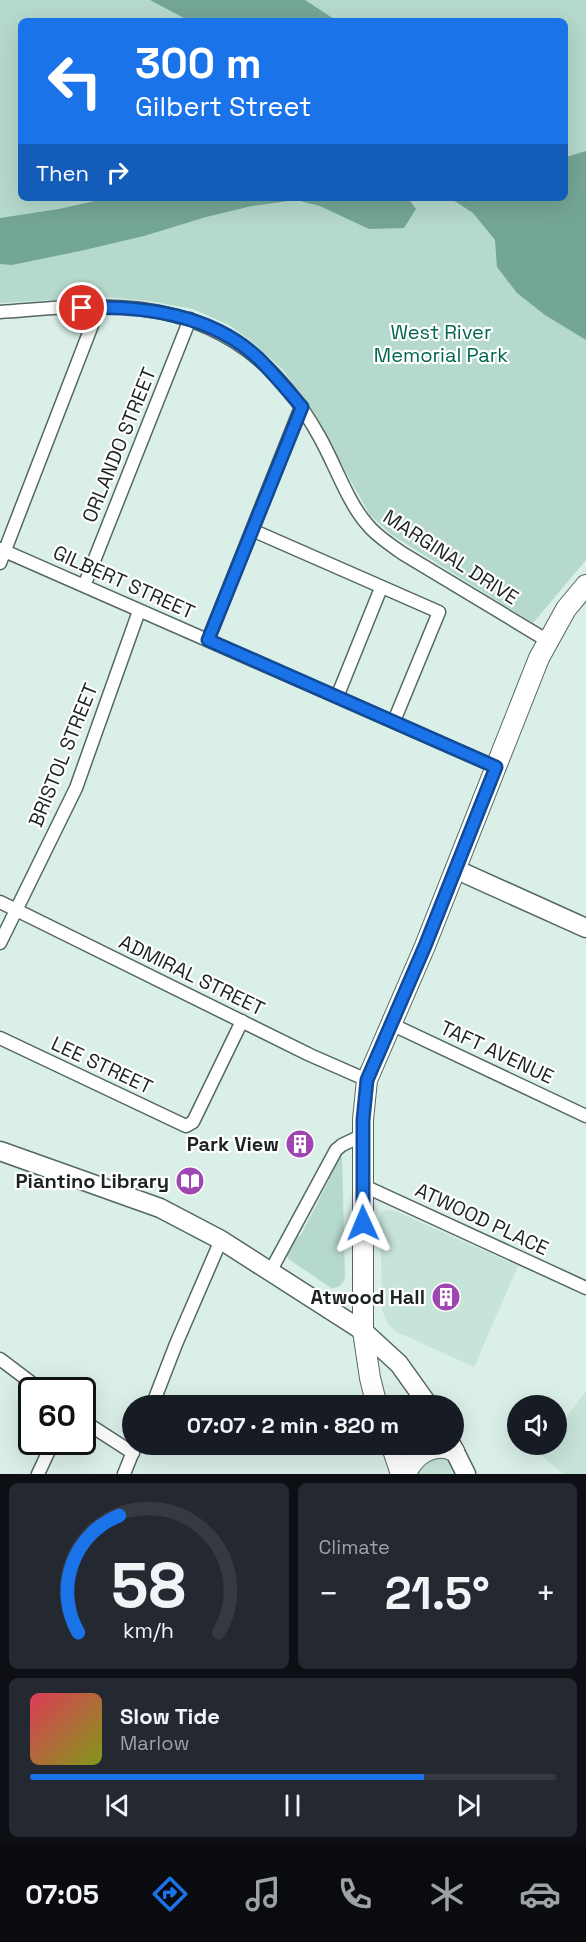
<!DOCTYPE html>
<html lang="en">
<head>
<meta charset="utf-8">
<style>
  body { margin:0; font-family:"Space Grotesk",sans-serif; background:#242831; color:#f1f3f6; height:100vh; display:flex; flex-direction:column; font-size:22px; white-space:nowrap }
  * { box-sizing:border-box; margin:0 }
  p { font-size:20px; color:#9ea1a6 }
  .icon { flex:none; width:33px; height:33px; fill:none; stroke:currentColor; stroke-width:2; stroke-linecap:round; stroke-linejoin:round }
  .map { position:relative; height:1474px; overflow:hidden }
  .details { display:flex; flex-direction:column; gap:9px; padding:9px; background:#0d0f14; flex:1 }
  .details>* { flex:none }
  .top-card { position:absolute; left:18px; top:18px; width:550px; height:183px; border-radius:9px; box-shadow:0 6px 24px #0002; background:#1a73e8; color:#fff; overflow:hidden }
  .fabs { position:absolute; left:507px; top:1395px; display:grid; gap:12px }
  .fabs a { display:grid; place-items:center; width:60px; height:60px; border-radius:50%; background:#171b24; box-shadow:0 6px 24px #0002; font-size:30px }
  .speed { position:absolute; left:18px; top:1377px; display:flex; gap:12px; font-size:30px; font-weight:700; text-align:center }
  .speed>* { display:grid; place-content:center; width:78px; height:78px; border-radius:50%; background:#171b24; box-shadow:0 6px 24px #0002; line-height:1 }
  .speed .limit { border:3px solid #111; border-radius:9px; background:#fff; color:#111 }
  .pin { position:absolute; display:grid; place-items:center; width:51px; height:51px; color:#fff; margin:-26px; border:3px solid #fff; border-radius:50%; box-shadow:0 2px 6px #0007 }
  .me { position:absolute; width:66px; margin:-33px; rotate:359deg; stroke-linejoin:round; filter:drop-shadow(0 0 4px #0008) }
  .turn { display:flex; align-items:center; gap:21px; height:126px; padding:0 18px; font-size:27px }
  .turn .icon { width:78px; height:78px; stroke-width:2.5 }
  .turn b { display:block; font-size:42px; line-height:51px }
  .then { display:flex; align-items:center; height:57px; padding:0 18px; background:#0003; gap:12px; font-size:22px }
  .big { font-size:45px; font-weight:800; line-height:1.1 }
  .details .tile { flex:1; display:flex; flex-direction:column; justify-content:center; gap:9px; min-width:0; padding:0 21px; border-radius:9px; background:#242831 }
  .details .dial { align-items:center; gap:0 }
  .dial svg { height:156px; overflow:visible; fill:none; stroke:#363941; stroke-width:7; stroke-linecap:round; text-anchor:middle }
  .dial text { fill:#f1f3f6; stroke:none }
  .song { display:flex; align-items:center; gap:18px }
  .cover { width:72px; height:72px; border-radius:9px; background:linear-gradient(135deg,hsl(350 70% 55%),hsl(70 70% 35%)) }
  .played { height:6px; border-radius:3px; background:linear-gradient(90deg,#1a73e8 75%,#363941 75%) }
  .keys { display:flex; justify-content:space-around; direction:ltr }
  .heat { display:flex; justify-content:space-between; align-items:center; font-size:33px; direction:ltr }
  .details .tiles { flex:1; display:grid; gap:9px; grid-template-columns:1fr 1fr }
  .tile:last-child { grid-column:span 2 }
  .trip { position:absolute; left:122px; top:1395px; width:342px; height:60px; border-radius:30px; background:#171b24; box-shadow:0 6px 24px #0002; font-weight:800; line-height:60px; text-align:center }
  .dock { display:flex; height:96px; justify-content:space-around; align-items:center; background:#090b0e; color:#9ea1a6 }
  .dock .icon { width:42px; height:42px }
  .dock .selected { color:#1a73e8 }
  .dock b { font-size:27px; color:#f1f3f6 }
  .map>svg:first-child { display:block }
  .built { fill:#c7e4d9 }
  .green { fill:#b5d9cc; fill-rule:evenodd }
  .water { fill:#74a696 }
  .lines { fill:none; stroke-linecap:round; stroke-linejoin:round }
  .street-casing { stroke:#556761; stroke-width:15 }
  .secondary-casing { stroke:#556761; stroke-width:21 }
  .primary-casing { stroke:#556761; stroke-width:22 }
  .street { stroke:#fff; stroke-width:12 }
  .secondary { stroke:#fff; stroke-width:18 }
  .primary { stroke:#fff; stroke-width:20 }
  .route-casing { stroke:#114b97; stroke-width:15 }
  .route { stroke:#1a73e8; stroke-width:10 }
  .labels { text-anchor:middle; stroke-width:4.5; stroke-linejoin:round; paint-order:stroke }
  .park-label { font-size:20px; fill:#006650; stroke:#fff }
  .street-label { font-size:20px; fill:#1c2321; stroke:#fff }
  .poi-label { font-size:20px; font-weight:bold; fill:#1c2321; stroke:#fff; text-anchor:end }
</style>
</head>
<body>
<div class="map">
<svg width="586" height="1474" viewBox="0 0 586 1474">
  <rect width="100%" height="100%" fill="#d9efe7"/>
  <path class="built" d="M388 1210 398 1212 518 1266 474 1367 395 1331 388 1324 382 1310 380 1215 383 1211Z
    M586 1391V1474H564L539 1454 546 1445 556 1444 557 1430Z
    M439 1447 466 1474H406Z"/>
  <path class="green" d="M0 0H586V560L533 623 392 535 370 515 305 400 284 371 251 341 229 325 193 309 149 301 104 297 0 303ZM21 21H566V198H21Z
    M339 1154 342 1156 345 1277C343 1285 338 1288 331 1288L290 1260 286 1255 294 1238 301 1235 329 1180 327 1176Z"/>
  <path class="water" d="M150 0H305L337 21H186L184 18Z
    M586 151V340L545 315 517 293 497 267 495 240 473 213 450 198H566V157Z
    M108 198H408L416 209 404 228 369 229 320 206 296 200 252 206 206 217 144 236 80 251 12 265 0 264V218L59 209Z"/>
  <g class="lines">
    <g class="street-casing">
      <path id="street" d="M0 312C46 309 95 303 141 309 224 320 279 364 319 436 334 462 348 503 367 524 376 536 390 544 402 553L548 641
        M252 530 439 612 394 721
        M0 549 496 767
        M0 563 99 307
        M84 586 190 319
        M208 640 301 407
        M337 697 381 588
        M0 902 310 1055 367 1080
        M0 943 76 788 139 611
        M391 1024 586 1116
        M0 1038 186 1126 193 1122 242 1021
        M362 1185 586 1288
        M270 1272 336 1150 342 1145 363 1135
        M0 1359 41 1390
        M152 1406 176 1344 221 1240
        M82 1420 133 1453
        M38 1474 53 1442
        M124 1474 136 1444"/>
    </g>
    <g class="secondary-casing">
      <path id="secondary" d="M455 869 586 928
        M0 1151 160 1208 221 1240 363 1331 399 1364 429 1406
        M451 1444 466 1474"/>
    </g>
    <g class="primary-casing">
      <path id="primary" d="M377 1406 370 1378 363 1331V1120L367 1080 425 946 539 658 566 609 586 585
        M391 1444 401 1474
        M406 1474C414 1455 434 1441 454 1451"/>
    </g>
    <use href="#street" class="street"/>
    <use href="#secondary" class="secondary"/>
    <use href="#primary" class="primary"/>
  </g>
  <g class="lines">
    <g class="route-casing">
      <path id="route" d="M82 308C144 305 213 315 259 359 274 374 288 391 302 407L208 640 496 767 425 946 367 1080 363 1120V1223"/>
    </g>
    <use href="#route" class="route"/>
  </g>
  <defs>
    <g id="building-disc" transform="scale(1.5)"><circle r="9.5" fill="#9f46b3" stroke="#fff"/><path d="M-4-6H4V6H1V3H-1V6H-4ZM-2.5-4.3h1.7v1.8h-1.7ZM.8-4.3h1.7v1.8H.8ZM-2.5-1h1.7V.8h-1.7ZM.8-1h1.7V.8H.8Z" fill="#fff"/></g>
    <g id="library-disc" transform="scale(1.5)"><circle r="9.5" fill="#9f46b3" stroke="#fff"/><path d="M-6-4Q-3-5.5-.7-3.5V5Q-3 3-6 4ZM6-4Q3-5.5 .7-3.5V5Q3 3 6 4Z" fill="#fff"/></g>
  </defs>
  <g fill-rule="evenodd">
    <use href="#building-disc" x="300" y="1144"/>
    <use href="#library-disc" x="190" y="1181"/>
    <use href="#building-disc" x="446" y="1297"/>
  </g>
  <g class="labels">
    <g class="park-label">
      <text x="441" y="339">West River<tspan x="441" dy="23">Memorial Park</tspan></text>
    </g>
    <g class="street-label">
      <text transform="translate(119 445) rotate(-68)" y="7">ORLANDO STREET</text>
      <text transform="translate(451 557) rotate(33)" y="7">MARGINAL DRIVE</text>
      <text transform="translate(124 582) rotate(24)" y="7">GILBERT STREET</text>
      <text transform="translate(63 755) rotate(-68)" y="7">BRISTOL STREET</text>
      <text transform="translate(192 975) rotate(26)" y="7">ADMIRAL STREET</text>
      <text transform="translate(497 1052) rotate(25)" y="7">TAFT AVENUE</text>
      <text transform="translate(102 1065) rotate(25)" y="7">LEE STREET</text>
      <text transform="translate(482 1219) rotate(25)" y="7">ATWOOD PLACE</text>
    </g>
    <g class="poi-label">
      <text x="279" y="1151">Park View</text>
      <text x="169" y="1188">Piantino Library</text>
      <text x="425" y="1304">Atwood Hall</text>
    </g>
  </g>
</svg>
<div class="fabs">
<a><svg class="icon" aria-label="sound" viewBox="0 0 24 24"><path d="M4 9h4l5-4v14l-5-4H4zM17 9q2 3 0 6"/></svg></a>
</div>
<div class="speed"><div class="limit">60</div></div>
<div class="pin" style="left:82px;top:308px;background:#d93025"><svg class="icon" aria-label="arrive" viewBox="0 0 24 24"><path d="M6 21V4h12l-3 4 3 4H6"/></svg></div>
<svg class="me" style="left:363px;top:1223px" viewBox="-20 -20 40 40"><path d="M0-17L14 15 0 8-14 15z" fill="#1a73e8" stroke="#fff" stroke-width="4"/></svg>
<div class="trip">07:07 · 2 min · 820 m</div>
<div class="top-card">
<div class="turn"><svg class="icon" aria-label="left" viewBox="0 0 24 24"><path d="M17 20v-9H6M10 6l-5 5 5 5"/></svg><div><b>300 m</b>Gilbert Street</div></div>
<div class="then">Then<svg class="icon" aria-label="right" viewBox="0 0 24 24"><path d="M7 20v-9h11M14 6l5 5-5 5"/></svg></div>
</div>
</div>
<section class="details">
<div class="tiles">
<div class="tile dial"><svg viewBox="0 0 100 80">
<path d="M14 69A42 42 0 1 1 86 69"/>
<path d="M14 69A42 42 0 0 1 35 9" stroke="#1a73e8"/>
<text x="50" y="56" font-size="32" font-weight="700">58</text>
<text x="50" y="72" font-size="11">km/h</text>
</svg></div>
<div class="tile"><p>Climate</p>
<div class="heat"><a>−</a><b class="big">21.5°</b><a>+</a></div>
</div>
<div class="tile">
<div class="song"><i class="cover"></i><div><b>Slow Tide</b><p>Marlow</p></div></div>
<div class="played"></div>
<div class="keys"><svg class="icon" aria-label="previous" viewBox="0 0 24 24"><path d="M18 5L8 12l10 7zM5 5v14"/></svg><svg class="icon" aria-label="pause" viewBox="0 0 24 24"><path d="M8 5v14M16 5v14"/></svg><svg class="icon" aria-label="next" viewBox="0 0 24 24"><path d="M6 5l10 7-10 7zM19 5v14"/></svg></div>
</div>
</div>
</section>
<nav class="dock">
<b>07:05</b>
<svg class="icon selected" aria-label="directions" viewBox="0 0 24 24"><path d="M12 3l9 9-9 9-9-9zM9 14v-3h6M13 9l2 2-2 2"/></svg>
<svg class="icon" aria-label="music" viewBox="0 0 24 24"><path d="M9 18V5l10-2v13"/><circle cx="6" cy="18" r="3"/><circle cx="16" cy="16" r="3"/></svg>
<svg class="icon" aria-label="phone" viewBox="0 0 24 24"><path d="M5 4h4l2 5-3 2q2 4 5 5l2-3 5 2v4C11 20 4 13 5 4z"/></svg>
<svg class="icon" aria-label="climate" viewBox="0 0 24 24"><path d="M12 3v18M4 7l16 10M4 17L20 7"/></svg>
<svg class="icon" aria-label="car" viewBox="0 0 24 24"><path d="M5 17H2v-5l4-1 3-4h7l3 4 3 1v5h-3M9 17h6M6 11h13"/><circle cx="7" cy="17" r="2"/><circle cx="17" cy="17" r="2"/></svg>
</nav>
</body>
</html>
